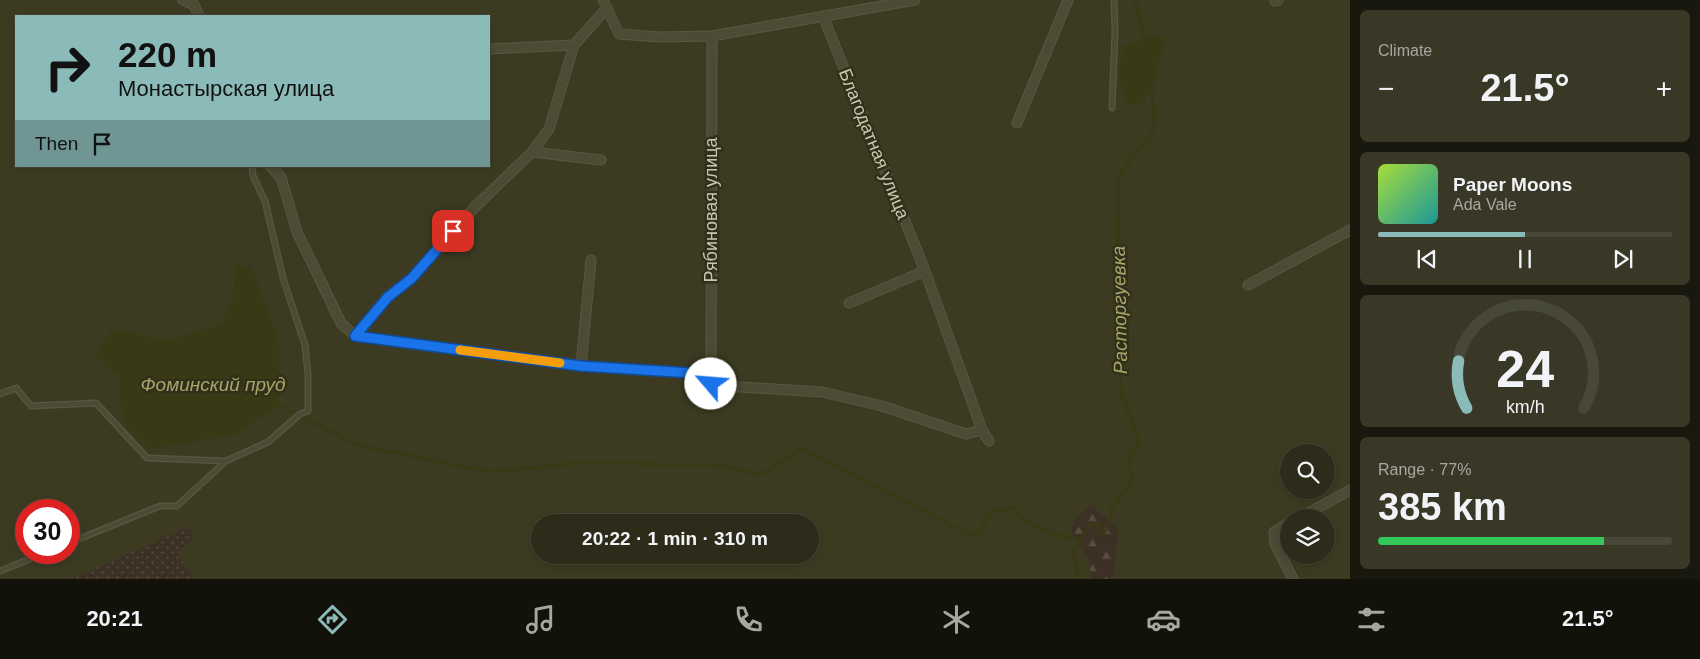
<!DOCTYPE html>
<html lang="en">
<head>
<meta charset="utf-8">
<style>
  body { margin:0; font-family:Helvetica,sans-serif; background:#393827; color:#f1f3f6; height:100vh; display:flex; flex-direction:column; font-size:19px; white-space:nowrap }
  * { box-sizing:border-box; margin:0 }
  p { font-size:16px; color:#a7a7a2 }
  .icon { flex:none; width:28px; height:28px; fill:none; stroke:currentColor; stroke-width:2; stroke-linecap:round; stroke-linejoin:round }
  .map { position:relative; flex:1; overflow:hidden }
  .details { display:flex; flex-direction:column; gap:10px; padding:10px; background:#19180e; width:350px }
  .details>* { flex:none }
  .top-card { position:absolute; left:15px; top:15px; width:475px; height:152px; border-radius:0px; box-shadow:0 2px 8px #0003,0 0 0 1px #484839; background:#8bbbb9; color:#111; overflow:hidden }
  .buttons { position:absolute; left:1280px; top:444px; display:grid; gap:10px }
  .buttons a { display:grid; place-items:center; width:55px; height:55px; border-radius:50%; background:#2d2c1a; box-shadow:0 2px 8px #0003,0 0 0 1px #484839; font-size:25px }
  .speed { position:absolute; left:15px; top:499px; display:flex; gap:10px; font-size:25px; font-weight:700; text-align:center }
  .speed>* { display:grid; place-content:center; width:65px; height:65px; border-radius:50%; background:#2d2c1a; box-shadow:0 2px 8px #0003,0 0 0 1px #484839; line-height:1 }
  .speed .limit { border:8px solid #d22; background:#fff; color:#111 }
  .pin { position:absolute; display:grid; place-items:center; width:42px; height:42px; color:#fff; margin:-21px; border-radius:10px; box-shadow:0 2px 8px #0006 }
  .me { position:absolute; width:55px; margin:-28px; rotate:297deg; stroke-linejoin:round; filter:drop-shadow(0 0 4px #0008) }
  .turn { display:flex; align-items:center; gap:18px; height:105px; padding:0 20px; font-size:22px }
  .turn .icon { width:65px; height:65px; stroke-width:2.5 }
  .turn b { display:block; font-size:35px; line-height:42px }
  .then { display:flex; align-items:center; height:48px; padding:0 20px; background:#0003; gap:10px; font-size:19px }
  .big { font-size:38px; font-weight:600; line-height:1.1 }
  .details .tile { flex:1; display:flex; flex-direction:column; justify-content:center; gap:8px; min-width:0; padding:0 18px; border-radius:8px; background:#393827 }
  .details .dial { align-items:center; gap:0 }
  .dial svg { height:130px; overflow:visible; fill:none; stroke:#484839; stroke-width:7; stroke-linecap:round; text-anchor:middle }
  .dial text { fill:#f1f3f6; stroke:none }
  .song { display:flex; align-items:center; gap:15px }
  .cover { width:60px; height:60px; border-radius:8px; background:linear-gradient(135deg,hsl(80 70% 55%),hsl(180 70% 35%)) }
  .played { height:5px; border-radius:2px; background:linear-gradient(90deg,#8bbbb9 50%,#484839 50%) }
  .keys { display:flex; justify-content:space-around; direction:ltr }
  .heat { display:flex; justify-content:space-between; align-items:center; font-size:28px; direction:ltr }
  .charge { height:8px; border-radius:4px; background:linear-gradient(90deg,#34c759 77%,#484839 0) }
  .trip { position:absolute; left:531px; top:514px; width:288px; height:50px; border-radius:25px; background:#2d2c1a; box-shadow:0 2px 8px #0003,0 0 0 1px #484839; font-weight:600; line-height:50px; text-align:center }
  .dock { display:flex; height:80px; justify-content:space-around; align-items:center; background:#12120a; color:#a7a7a2 }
  .dock .icon { width:35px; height:35px }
  .dock .active { color:#8bbbb9 }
  .dock b { font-size:22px; color:#f1f3f6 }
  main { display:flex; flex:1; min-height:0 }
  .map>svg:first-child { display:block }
  .grass { fill:url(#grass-dots) }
  .forest { fill:url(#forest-firs) }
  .water { fill:#3a3915 }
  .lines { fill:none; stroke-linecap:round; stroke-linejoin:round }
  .stream { stroke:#3a3915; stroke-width:3 }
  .service-casing { stroke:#585842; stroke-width:7 }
  .minor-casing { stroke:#585842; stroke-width:11 }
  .service { stroke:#4d4b36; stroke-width:4.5 }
  .minor { stroke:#4d4b36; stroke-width:9 }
  .route-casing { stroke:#114b97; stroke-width:12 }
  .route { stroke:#1a73e8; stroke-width:9 }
  .slow { stroke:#f59e0b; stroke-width:9 }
  .labels { text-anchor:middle; stroke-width:5; stroke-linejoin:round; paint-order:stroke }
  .street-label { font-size:18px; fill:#c8c8b2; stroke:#31301b }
  .water-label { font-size:19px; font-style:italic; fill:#a8a46a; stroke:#31301b }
</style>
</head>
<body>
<main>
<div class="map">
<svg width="1350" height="579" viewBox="0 0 1350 579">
  <defs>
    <pattern id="grass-dots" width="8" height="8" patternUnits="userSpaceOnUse" patternTransform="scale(1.25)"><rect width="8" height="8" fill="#3d3024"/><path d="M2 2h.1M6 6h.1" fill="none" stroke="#584c41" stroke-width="1.8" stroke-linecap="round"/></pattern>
    <pattern id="forest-firs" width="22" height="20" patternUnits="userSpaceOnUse" patternTransform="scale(1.25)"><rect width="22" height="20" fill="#3d3024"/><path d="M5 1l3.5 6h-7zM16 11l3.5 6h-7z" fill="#584c41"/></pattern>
  </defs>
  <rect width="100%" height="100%" fill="#3c3b22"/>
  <path class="grass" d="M191 526 193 539 177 552 194 579H71Z"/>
  <path class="forest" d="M1091 505 1118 528 1114 579H1092L1089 561 1070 531 1078 516Z"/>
  <path class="water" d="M1153 36 1165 40 1154 84 1140 105 1128 104C1116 84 1119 67 1123 45Z
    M236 266H250L267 305 279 344V405L235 435 152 449C119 424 120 416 119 376L96 356 112 329 164 340 222 325 233 296Z"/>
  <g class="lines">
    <path class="stream" d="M1135 0 1145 41
      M279 405 357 445 490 472 577 463 719 465 759 475 802 449 975 537 993 511 1014 508C1028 529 1056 536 1080 539
      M1079 579 1072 551 1089 526 1098 523 1100 535C1111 529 1112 520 1111 509L1133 480 1127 463 1139 442 1121 392 1117 276 1119 175 1155 129 1151 84"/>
    <g class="service-casing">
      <path id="service" d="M1112 108 1115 32 1114 0
        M0 394 16 388 31 406 96 403 147 458 226 461
        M69 543 160 506H177L226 461 268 442 300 414 308 411V375L305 345 283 278 265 201 253 176 252 166
        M0 571 47 552"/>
    </g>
    <g class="minor-casing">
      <path id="minor" d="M183 0 194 5 199 16
        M603 0 619 34 659 37 712 36 915 0
        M1275 1 1278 0
        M823 16 925 271 982 430 989 441
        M489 49 574 45
        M1017 123 1068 0
        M532 152 601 160
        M270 166 281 177 297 232 341 323 355 336 581 366 692 373 711 384 723 386 822 392 882 406 966 434 982 430
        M1248 285 1350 230
        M849 303 925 271
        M355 336 387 297 412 278 475 207 532 152 549 129 574 45 606 9
        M581 366 591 260
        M711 384 712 36
        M1299 518 1350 490
        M1289 523 1274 532 1275 544 1293 579"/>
    </g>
    <use href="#service" class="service"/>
    <use href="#minor" class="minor"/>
  </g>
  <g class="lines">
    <g class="route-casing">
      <path id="route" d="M453 231 412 278 388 297 355 336 581 366 692 373 711 384"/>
    </g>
    <use href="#route" class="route"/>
    <path class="slow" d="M460 350 560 363"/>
  </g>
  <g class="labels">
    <g class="street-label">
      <text transform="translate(874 144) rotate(68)" y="6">Благодатная улица</text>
      <text transform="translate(711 210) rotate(-90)" y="6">Рябиновая улица</text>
    </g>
    <g class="water-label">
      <text transform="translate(1119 310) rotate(-91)" y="7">Расторгуевка</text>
      <text x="213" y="391">Фоминский пруд</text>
    </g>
  </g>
</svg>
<div class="buttons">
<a><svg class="icon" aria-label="search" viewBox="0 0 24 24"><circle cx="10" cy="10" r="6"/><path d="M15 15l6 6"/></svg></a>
<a><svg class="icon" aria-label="layers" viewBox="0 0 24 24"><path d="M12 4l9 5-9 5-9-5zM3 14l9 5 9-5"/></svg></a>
</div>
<div class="speed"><div class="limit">30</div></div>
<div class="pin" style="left:453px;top:231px;background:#d93025"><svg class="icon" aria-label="arrive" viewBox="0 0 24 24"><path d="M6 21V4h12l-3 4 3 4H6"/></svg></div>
<svg class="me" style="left:711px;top:384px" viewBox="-20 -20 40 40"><circle r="19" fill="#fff"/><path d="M0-13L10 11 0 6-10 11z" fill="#1a73e8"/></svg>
<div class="trip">20:22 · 1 min · 310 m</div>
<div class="top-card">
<div class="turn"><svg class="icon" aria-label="right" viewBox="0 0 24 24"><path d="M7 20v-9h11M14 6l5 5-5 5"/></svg><div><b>220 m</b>Монастырская улица</div></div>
<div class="then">Then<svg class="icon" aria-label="arrive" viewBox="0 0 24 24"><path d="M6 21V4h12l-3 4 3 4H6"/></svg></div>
</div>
</div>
<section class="details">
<div class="tile"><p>Climate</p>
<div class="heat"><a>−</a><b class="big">21.5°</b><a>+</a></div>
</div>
<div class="tile">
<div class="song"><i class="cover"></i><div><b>Paper Moons</b><p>Ada Vale</p></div></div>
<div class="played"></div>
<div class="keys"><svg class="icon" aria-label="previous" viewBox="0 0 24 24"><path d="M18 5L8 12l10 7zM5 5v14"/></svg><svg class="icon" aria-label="pause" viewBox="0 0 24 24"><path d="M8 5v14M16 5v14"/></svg><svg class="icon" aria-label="next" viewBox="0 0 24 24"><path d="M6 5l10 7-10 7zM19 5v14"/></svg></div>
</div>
<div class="tile dial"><svg viewBox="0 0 100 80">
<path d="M14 69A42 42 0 1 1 86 69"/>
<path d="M14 69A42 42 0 0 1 9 40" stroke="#8bbbb9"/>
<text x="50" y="56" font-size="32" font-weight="700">24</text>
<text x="50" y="72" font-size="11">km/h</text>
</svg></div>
<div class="tile"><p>Range · 77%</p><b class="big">385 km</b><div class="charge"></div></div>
</section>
</main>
<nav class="dock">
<b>20:21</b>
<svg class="icon active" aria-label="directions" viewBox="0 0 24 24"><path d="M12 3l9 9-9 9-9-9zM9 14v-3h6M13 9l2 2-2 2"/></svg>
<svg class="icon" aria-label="music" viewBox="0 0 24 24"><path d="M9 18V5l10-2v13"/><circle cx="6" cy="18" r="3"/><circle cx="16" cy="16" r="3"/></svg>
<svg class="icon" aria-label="phone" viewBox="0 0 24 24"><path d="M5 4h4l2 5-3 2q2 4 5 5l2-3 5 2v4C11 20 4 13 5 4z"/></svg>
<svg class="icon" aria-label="climate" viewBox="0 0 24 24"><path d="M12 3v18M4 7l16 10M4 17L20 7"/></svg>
<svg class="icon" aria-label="car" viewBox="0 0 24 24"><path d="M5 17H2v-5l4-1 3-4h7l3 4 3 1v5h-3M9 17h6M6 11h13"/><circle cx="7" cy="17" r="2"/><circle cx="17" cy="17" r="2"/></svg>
<svg class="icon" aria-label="filters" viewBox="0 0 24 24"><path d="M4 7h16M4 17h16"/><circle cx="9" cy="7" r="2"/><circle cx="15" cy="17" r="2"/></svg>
<b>21.5°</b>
</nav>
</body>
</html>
